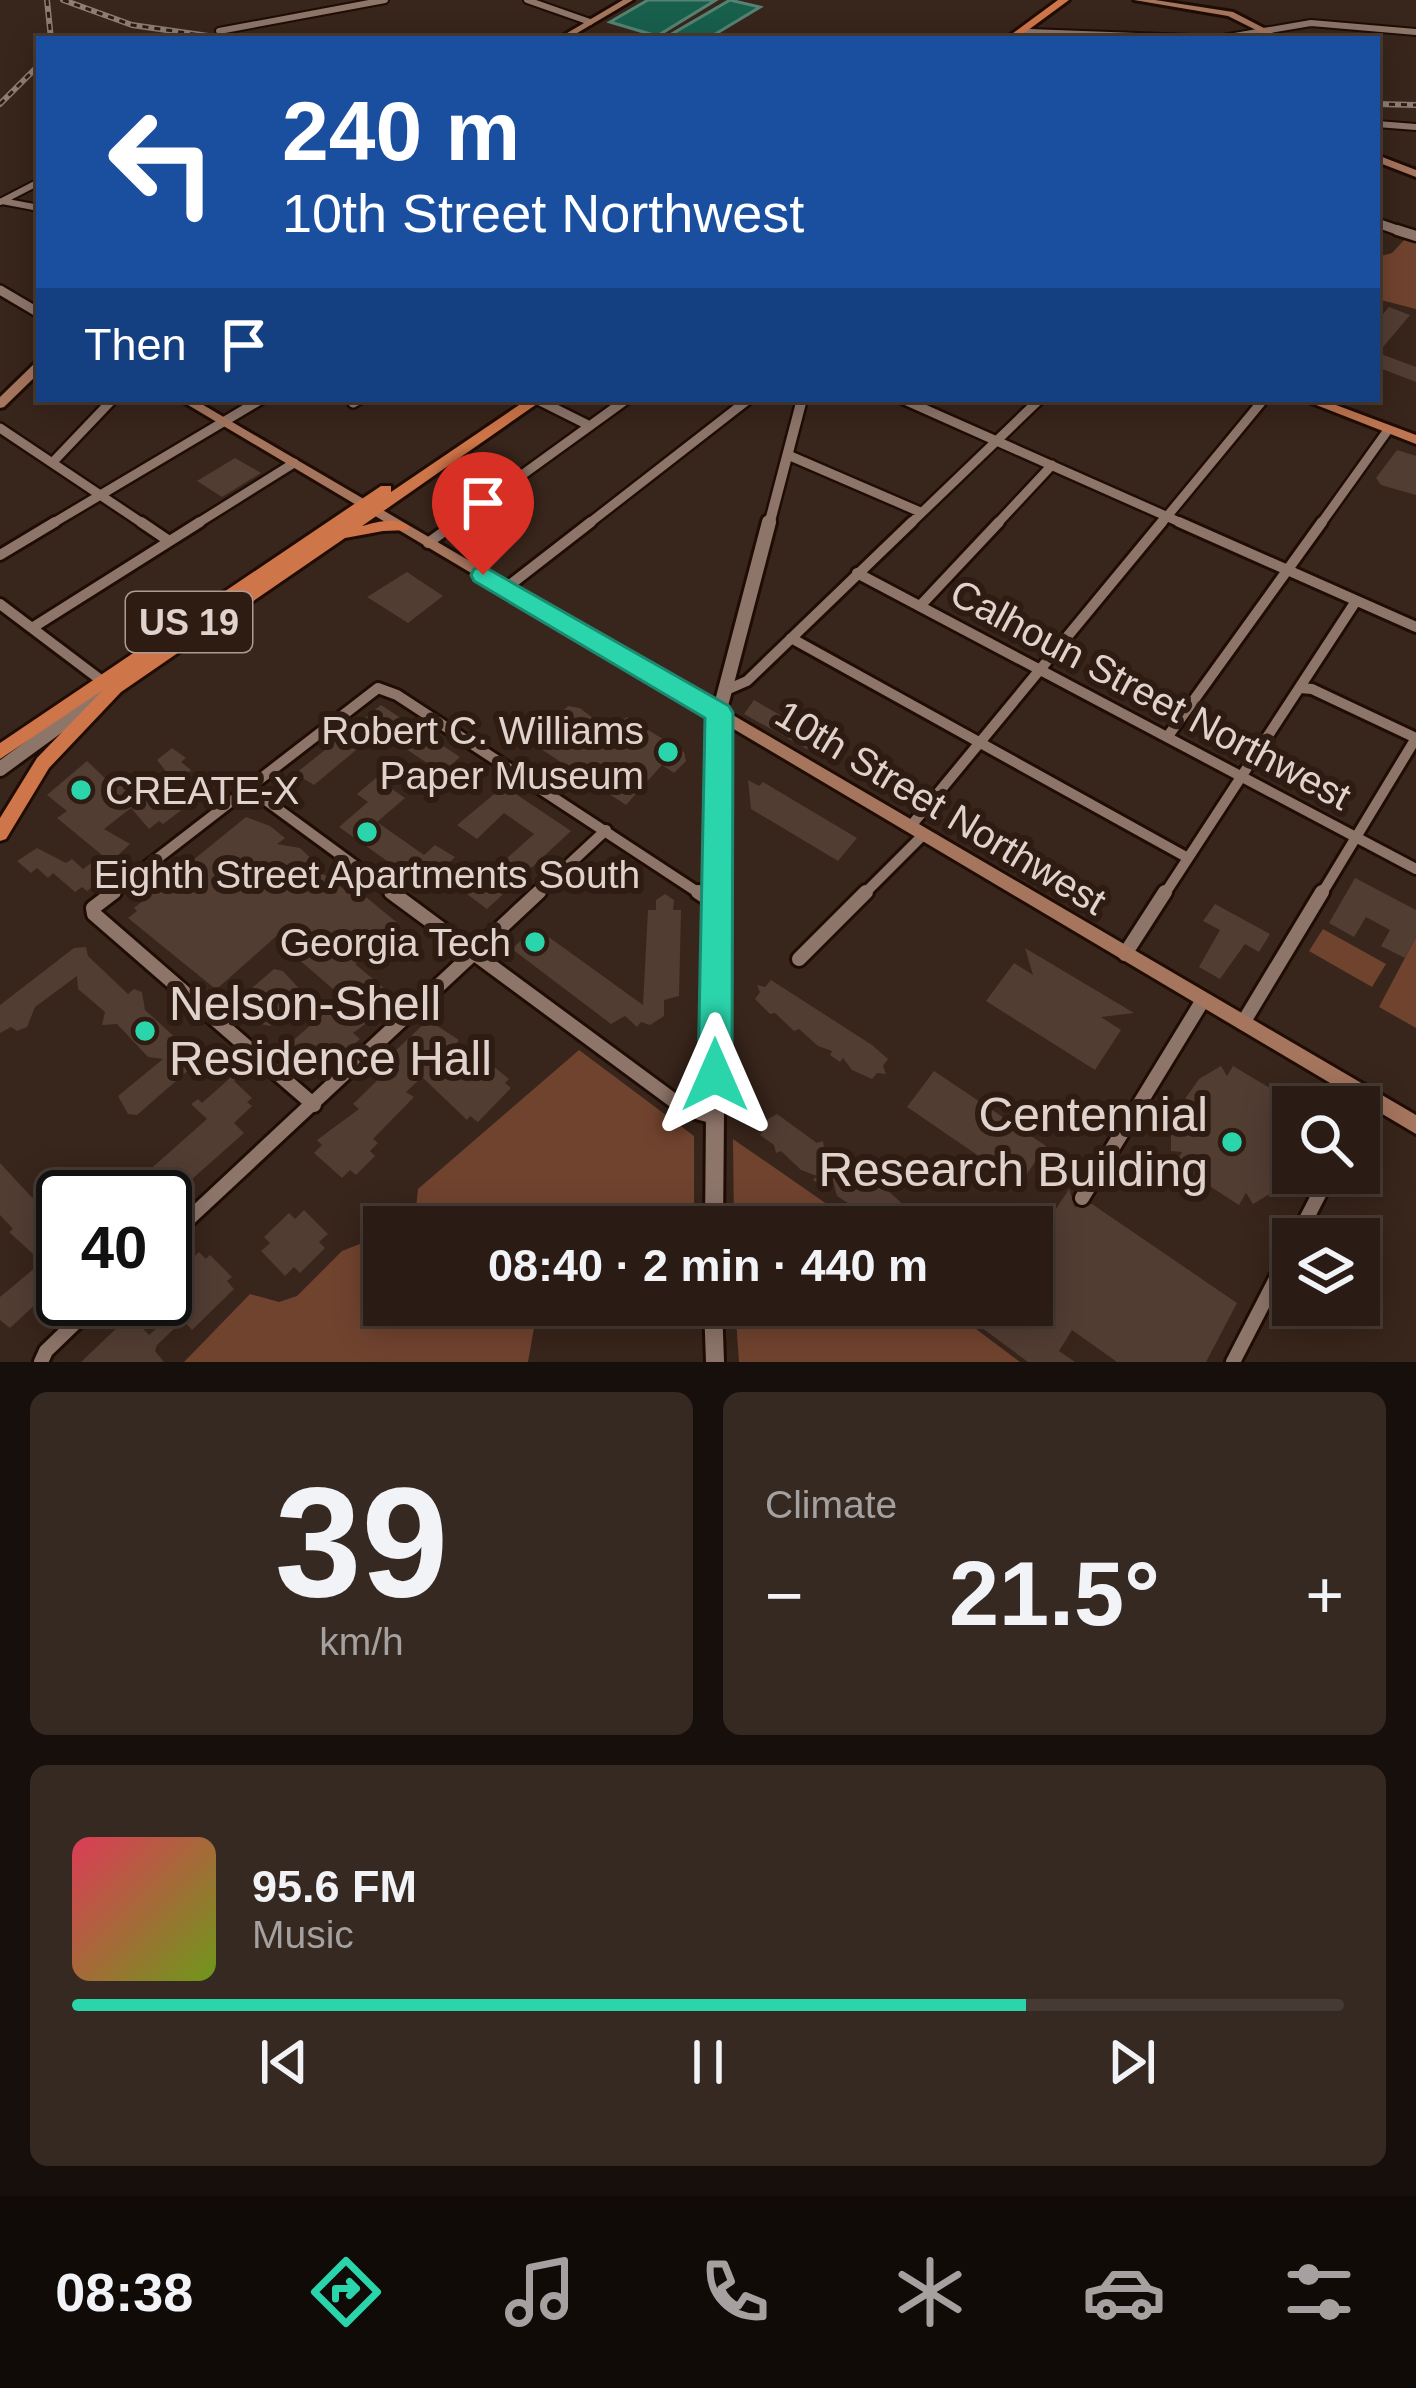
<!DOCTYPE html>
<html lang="en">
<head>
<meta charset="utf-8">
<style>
  body { margin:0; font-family:Helvetica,sans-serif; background:#362922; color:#f1f3f6; height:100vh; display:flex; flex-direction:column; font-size:45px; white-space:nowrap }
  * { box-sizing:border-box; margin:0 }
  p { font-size:39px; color:#a5a1a0 }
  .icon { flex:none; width:66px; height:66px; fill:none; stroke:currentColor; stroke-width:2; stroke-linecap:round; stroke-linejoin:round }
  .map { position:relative; height:1362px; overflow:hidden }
  .side { display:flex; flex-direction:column; gap:30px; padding:30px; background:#170f0b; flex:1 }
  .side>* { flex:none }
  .banner { position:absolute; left:36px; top:36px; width:1344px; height:366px; border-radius:0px; box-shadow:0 6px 30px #0003,0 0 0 3px #463a34; background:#1a4fa0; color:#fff; overflow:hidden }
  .tools { position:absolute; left:1272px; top:1086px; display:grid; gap:24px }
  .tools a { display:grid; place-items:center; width:108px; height:108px; border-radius:0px; background:#2a1c14; box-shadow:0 6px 30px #0003,0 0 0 3px #463a34; font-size:60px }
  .speed { position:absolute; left:36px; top:1170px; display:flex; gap:24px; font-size:60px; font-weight:700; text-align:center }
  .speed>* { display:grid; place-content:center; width:156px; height:156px; border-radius:50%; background:#2a1c14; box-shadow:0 6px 30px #0003,0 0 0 3px #463a34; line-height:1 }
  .speed .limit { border:6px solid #111; border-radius:18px; background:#fff; color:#111 }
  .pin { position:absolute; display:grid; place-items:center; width:102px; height:102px; color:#fff; margin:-123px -51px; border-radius:50% 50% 50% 0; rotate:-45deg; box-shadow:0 0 12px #0007 }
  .pin .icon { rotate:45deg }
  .me { position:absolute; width:132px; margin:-66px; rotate:0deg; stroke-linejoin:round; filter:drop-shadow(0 0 9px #0008) }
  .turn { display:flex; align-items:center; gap:42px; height:252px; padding:0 48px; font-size:54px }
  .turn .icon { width:156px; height:156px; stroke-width:2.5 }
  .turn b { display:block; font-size:84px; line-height:102px }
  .then { display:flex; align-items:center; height:114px; padding:0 48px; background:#0003; gap:24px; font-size:45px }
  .big { font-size:90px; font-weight:800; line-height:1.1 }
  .side .card { flex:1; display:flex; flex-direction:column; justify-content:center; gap:18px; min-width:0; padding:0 42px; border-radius:18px; background:#362922 }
  .side .dial { align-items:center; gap:0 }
  .dial b { font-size:156px; line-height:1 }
  .song { display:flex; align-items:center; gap:36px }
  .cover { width:144px; height:144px; border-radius:18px; background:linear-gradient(135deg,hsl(350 70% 55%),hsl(80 70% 35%)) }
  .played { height:12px; border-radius:6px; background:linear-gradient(90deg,#2bd5ac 75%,#463a34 75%) }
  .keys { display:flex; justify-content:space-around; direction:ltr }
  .heat { display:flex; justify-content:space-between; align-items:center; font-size:66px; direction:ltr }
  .side .tiles { flex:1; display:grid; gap:30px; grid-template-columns:1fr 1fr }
  .card:last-child { grid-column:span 2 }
  .trip { position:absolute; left:363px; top:1206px; width:690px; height:120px; border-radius:0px; background:#2a1c14; box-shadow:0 6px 30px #0003,0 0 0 3px #463a34; font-weight:800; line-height:120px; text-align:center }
  .menu { display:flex; height:192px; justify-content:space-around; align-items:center; background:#110b08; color:#a5a1a0 }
  .menu .icon { width:84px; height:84px }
  .menu .current { color:#2bd5ac }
  .menu b { font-size:54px; color:#f1f3f6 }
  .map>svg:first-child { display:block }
  .green { fill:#70432e }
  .water { fill:#185f4c; stroke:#548273; stroke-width:3 }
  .building { fill:#523d33 }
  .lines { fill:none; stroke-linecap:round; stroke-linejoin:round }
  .minor-far3-casing { stroke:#1f0d05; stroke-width:10 }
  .minor-far2-casing { stroke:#1f0d05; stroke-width:14 }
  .minor-far1-casing { stroke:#1f0d05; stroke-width:16 }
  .minor-casing { stroke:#1f0d05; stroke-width:20 }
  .tertiary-far3-casing { stroke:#1f0d05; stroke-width:14 }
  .tertiary-far2-casing { stroke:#1f0d05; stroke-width:15 }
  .tertiary-far1-casing { stroke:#1f0d05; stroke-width:20 }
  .tertiary-casing { stroke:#1f0d05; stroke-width:24 }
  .secondary-casing { stroke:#1f0d05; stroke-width:6 }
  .primary-casing { stroke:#1f0d05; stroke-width:6 }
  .trunk-casing { stroke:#1f0d05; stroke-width:6 }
  .minor-far3 { stroke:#8d756a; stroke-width:6 }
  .minor-far2 { stroke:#8d756a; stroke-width:9 }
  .minor-far1 { stroke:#8d756a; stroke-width:10 }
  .minor { stroke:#8d756a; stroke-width:14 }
  .tertiary-far3 { stroke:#8d756a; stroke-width:9 }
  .tertiary-far2 { stroke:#8d756a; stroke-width:10 }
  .tertiary-far1 { stroke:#8d756a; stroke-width:14 }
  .tertiary { stroke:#8d756a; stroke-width:18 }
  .secondary { fill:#a5755e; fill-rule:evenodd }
  .primary { fill:#be7551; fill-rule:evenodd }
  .trunk { fill:#ce7549; fill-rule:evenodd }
  .rail-casing { stroke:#8d7d75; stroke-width:6 }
  .rail { stroke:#2e1b12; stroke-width:3; stroke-dasharray:6; stroke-linecap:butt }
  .route { fill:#2bd5ac; stroke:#1c8a70; stroke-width:3 }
  .poi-dot { fill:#2bd5ac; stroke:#2e1b12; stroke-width:4.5 }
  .labels { text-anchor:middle; stroke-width:12; stroke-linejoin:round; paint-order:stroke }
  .shield { fill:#2e1b12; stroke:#ab9c95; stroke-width:3 }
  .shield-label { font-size:36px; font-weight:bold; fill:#e0d3cd }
  .street-label { font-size:39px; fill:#e0d3cd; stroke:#2e1b12 }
  .poi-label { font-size:39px; fill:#e0d3cd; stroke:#2e1b12; text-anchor:end }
  .near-poi-label { font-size:48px; fill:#e0d3cd; stroke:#2e1b12; text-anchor:start }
</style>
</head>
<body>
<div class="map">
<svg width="1416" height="1362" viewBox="0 0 1416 1362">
  <rect width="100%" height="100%" fill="#38251b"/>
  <path class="green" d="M1407 237 1416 240V309L1377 299V257L1392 253Z
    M1323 929 1386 964 1372 987 1309 951Z
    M1416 937V1028L1379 1007Z
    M579 1050 694 1136V1227H414L418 1189Z
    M733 1139 860 1227H734Z
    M370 1240 378 1246 384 1242V1305H538L528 1362H184L250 1294 279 1302 297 1296 342 1251Z
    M735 1305H952L960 1317 1020 1362H739Z"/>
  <path class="water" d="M648 0H716L657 36 610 22Z
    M730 0 760 7 707 39 665 38Z"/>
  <path class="building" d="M1389 307 1410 315 1378 353 1416 367V382L1377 367V321Z
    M1397 450 1416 456V495L1381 485 1376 478Z
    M235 458 261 473 222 497 197 481Z
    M407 572 443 596 408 623 367 597Z
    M754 700 792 722 798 716 840 741 823 758 744 714Z
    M381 705 460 757 448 768 460 776 445 791 415 775 427 763 379 731 314 785 295 774Z
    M568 706 580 708 608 730 627 717 684 752 686 761 674 773 662 765 626 805 538 747 566 723 562 712Z
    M172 748 186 758 181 762 191 770 186 774 208 790 163 824 159 821 149 829 131 808 104 829 130 844 98 874 103 878 87 891 82 887 75 892 53 873 48 878 37 868 31 873 17 861 37 848 66 863 72 859 83 869 102 855 57 818 67 811 47 795 87 761 107 780 119 773 163 808 181 795 169 786 174 782 157 760Z
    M376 778 405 798 377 822 424 855 435 845 455 857 424 887 339 827 368 802 357 794Z
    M748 780 759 786 763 782 857 838 838 861 751 809Z
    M504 786 571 831 487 909 467 894 534 834 504 813 477 839 457 825Z
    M246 817 270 826 285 838 277 844 300 848 321 868 318 870 346 891 361 893 400 925 355 964 398 1000 353 1033 360 1039 324 1072 317 1066 314 1069 290 1043 327 1011 332 1016 348 1002 289 951 304 937 290 924 219 987H213L128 918 137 911 134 908Z
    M1355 878 1416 910V937L1405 958 1381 946 1390 930 1366 917 1354 937 1329 923Z
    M665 894 674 900 673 910H681L679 996 664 1000V1016L650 1025 641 1022 637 1027 625 1016 611 1024 512 949 533 929 539 930 643 1005 648 910H656V900Z
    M1215 904 1270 934 1259 952 1245 944 1220 979 1199 967 1220 930 1203 921Z
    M86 947 88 956 128 994 134 989 142 992 145 1010 200 1060 137 1115 128 1114 118 1096 163 1059 148 1057 117 1024 102 1025 105 1012 78 989 77 976 35 1007 27 1027 17 1031 11 1027 0 1033V1005L74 948Z
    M1025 948 1134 1013 1101 1017 1121 1030 1095 1070 986 1001 1014 963 1033 975Z
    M274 969 283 971 305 995 270 1026 261 1024 239 999Z
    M771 980 872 1045 888 1059 883 1066 886 1074 877 1073 872 1079 852 1070 843 1058 840 1062 830 1055 832 1051 818 1046 799 1029 794 1031 775 1013 770 1014 755 999 760 992 757 985 765 987Z
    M428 1020 459 1040 456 1044 472 1057 483 1058 509 1079 505 1083 511 1088 478 1122 470 1116 467 1120 422 1077 406 1092 414 1097 373 1139 378 1143 370 1151 375 1156 356 1175 350 1170 342 1178 314 1153 322 1145 317 1140 359 1109 353 1104 395 1063 398 1057 393 1053Z
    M1221 1066 1227 1076 1233 1066 1295 1103 1293 1163 1276 1190 1253 1204 1246 1193 1239 1205 1175 1164 1182 1152 1171 1151V1124L1180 1106 1199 1079Z
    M232 1069 240 1076 234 1081 252 1098 247 1102 252 1106 234 1123 244 1133 165 1203V1197H119L207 1119 191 1104 198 1099 202 1103 230 1078 226 1074Z
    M934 1071 1046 1146 1020 1184 907 1107Z
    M777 1114 817 1143 823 1141 824 1148 885 1188 907 1208 913 1206 915 1214 933 1227H885L837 1196 832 1177 824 1188 813 1180 817 1176 801 1170 781 1151 776 1153 774 1145 760 1135 765 1128 763 1122Z
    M0 1163 63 1231V1279L10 1328 0 1320V1297L42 1262 9 1232 13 1229 0 1215Z
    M1069 1189 1075 1207 1092 1204 1237 1303 1206 1362H1117L1072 1330 1059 1351 1075 1362H1028L982 1328 997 1305H1032V1246Z
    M304 1210 328 1234 319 1242 325 1248 300 1273 294 1267 285 1276 261 1251 270 1243 264 1237 289 1213 295 1219Z
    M199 1252 206 1259 210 1255 232 1277 227 1281 234 1289 192 1330 185 1322 178 1325 157 1345 155 1351 164 1362H81L125 1320 133 1328 138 1323 149 1335 170 1316 159 1304 165 1299V1284Z"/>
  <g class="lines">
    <g class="minor-far3-casing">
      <path id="minor-far3" d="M527 0 590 22
        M219 31 385 0
        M1014 37 1029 32 1217 39 1311 23 1416 32
        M1377 124 1416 127
        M2 201 39 208
        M0 202 39 182"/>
    </g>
    <g class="minor-far2-casing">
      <path id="minor-far2" d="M0 290 39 313
        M536 399 590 426
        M902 399 1186 525
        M353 403 360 399
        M0 428 145 525
        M788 455 920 512
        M52 463 113 399
        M50 525 262 399
        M195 525 294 463
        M453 525 627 399
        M587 525 749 399
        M909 525 1040 399
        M996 525 1052 465
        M1160 525 1264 399
        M1320 525 1388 430"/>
    </g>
    <g class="minor-far1-casing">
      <path id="minor-far1" d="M141 522 169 541
        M1179 522 1416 627
        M428 543 457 522
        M0 555 55 522
        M857 573 1416 869
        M506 588 591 522
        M0 604 102 681
        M920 606 999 522
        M32 628 200 522
        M791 638 1188 858
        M1300 688 1312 689 1416 738 1321 895
        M724 691 747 681 912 522
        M1168 736 1322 522
        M243 792 260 796 395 895
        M910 827 1162 522
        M110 895 378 688 397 695 702 895
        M536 895 606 830
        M863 895 923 835
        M1164 895 1356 601"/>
    </g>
    <g class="minor-casing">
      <path id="minor" d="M114 892 93 908 94 914 314 1105
        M391 892 685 1109 715 1117
        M698 892 716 904
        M1125 954 1165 892
        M799 959 866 892
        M1243 1023 1322 892
        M1359 1117 1369 1097
        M1082 1198 1203 1000
        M1296 1239 1330 1173
        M165 1241 539 892
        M41 1362 46 1351 100 1299
        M1233 1362 1293 1246"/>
    </g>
    <g class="tertiary-far3-casing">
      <path id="tertiary-far3" d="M1377 223 1406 233"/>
    </g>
    <g class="tertiary-far2-casing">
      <path id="tertiary-far2" d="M1397 230 1416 236
        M769 525 802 399"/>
    </g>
    <g class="tertiary-far1-casing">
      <path id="tertiary-far1" d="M0 769 107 691
        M717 895 719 713 769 522"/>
    </g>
    <g class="tertiary-casing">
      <path id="tertiary" d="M714 1227 717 892
        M713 1305 715 1362"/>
    </g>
    <g class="secondary-casing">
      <path id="secondary" d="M623 0H633L567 39H557Z
        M1134 0H1155L1233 12 1285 39H1274L1228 16Z
        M1377 155 1416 170V177L1377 162Z
        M39 362V373L4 407 0 408V397L35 363Z
        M178 399H193L1416 1115V1134Z"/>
    </g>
    <g class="primary-casing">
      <path id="primary" d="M1301 399H1320L1416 435V444Z"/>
    </g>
    <g class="trunk-casing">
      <path id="trunk" d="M1058 0H1069L1016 39H1005Z
        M528 399H544L362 526C377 522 397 516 410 527L408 530 383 531 345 538 121 692 49 768 6 839 0 841V818L37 758 103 690 0 759V743L381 486H391V492Z"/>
    </g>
    <use href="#minor-far3" class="minor-far3"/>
    <use href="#minor-far2" class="minor-far2"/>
    <use href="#minor-far1" class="minor-far1"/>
    <use href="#minor" class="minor"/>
    <use href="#tertiary-far3" class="tertiary-far3"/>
    <use href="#tertiary-far2" class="tertiary-far2"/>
    <use href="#tertiary-far1" class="tertiary-far1"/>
    <use href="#tertiary" class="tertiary"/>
    <use href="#secondary" class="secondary"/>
    <use href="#primary" class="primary"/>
    <use href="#trunk" class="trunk"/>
    <g class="rail-casing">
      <path id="rail" d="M47 0 51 39
        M63 0 132 25 229 39
        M0 104 39 65
        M1377 104 1416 105"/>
    </g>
    <use href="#rail" class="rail"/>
  </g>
  <path class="route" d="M483 566 729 706 733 713 732 1075 727 1086 715 1091 703 1086 698 1075 705 718 474 581 471 575 474 569Z"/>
  <g class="poi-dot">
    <circle cx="668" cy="752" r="12"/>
    <circle cx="81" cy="790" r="12"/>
    <circle cx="367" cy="832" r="12"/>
    <circle cx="535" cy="942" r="12"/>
    <circle cx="145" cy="1031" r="12"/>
    <circle cx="1232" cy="1142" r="12"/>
  </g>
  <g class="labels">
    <rect class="shield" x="126" y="592" width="126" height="60" rx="9"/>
    <g class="shield-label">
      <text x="189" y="635">US 19</text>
    </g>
    <g class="street-label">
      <text transform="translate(1151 694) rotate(28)" y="14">Calhoun Street Northwest</text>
      <text transform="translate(941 807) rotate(31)" y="14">10th Street Northwest</text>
    </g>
    <g class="poi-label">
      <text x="644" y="744">Robert C. Williams<tspan x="644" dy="45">Paper Museum</tspan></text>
      <text x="105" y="804" text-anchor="start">CREATE-X</text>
      <text x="367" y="888" text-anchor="middle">Eighth Street Apartments South</text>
      <text x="511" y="956">Georgia Tech</text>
    </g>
    <g class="near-poi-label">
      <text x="169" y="1020">Nelson-Shell<tspan x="169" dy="55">Residence Hall</tspan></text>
      <text x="1208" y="1131" text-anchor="end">Centennial<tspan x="1208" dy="55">Research Building</tspan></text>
    </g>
  </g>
</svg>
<div class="tools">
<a><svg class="icon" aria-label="search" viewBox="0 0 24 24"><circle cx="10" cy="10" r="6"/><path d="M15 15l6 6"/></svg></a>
<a><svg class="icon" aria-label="layers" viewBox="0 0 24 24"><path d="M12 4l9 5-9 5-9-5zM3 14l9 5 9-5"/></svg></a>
</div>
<div class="speed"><div class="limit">40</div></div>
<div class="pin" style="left:483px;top:575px;background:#d93025"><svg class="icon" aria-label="arrive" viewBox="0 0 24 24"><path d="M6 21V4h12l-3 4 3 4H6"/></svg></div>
<svg class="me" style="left:715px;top:1075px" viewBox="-20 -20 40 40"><path d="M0-17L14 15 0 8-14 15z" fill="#2bd5ac" stroke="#fff" stroke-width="4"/></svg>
<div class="trip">08:40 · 2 min · 440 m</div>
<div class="banner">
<div class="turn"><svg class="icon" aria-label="left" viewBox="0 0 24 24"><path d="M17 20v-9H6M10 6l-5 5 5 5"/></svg><div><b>240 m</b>10th Street Northwest</div></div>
<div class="then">Then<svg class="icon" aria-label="arrive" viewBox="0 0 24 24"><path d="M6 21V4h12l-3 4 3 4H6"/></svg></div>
</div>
</div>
<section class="side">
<div class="tiles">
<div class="card dial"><b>39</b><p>km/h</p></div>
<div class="card"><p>Climate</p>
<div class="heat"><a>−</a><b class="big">21.5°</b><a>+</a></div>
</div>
<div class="card">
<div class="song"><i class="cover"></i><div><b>95.6 FM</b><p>Music</p></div></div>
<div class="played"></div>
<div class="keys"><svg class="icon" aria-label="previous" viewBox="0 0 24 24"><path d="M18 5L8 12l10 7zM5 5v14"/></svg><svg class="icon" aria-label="pause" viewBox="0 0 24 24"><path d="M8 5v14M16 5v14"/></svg><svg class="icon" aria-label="next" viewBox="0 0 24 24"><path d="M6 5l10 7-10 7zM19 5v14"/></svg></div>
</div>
</div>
</section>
<nav class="menu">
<b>08:38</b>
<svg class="icon current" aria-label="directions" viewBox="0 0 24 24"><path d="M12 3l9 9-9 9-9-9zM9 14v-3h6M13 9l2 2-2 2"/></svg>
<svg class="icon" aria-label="music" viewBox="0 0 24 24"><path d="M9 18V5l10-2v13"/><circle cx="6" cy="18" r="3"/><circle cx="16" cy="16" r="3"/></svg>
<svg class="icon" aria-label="phone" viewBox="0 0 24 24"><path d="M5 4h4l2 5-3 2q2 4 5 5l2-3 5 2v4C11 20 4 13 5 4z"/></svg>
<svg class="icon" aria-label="climate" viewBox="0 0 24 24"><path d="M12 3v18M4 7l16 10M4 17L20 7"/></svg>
<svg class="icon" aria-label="car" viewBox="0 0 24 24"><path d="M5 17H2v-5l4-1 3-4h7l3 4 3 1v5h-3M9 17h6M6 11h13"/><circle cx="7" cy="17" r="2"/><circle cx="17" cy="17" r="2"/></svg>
<svg class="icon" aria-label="filters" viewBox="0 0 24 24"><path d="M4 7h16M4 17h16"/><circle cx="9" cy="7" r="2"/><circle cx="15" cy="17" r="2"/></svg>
</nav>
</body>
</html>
